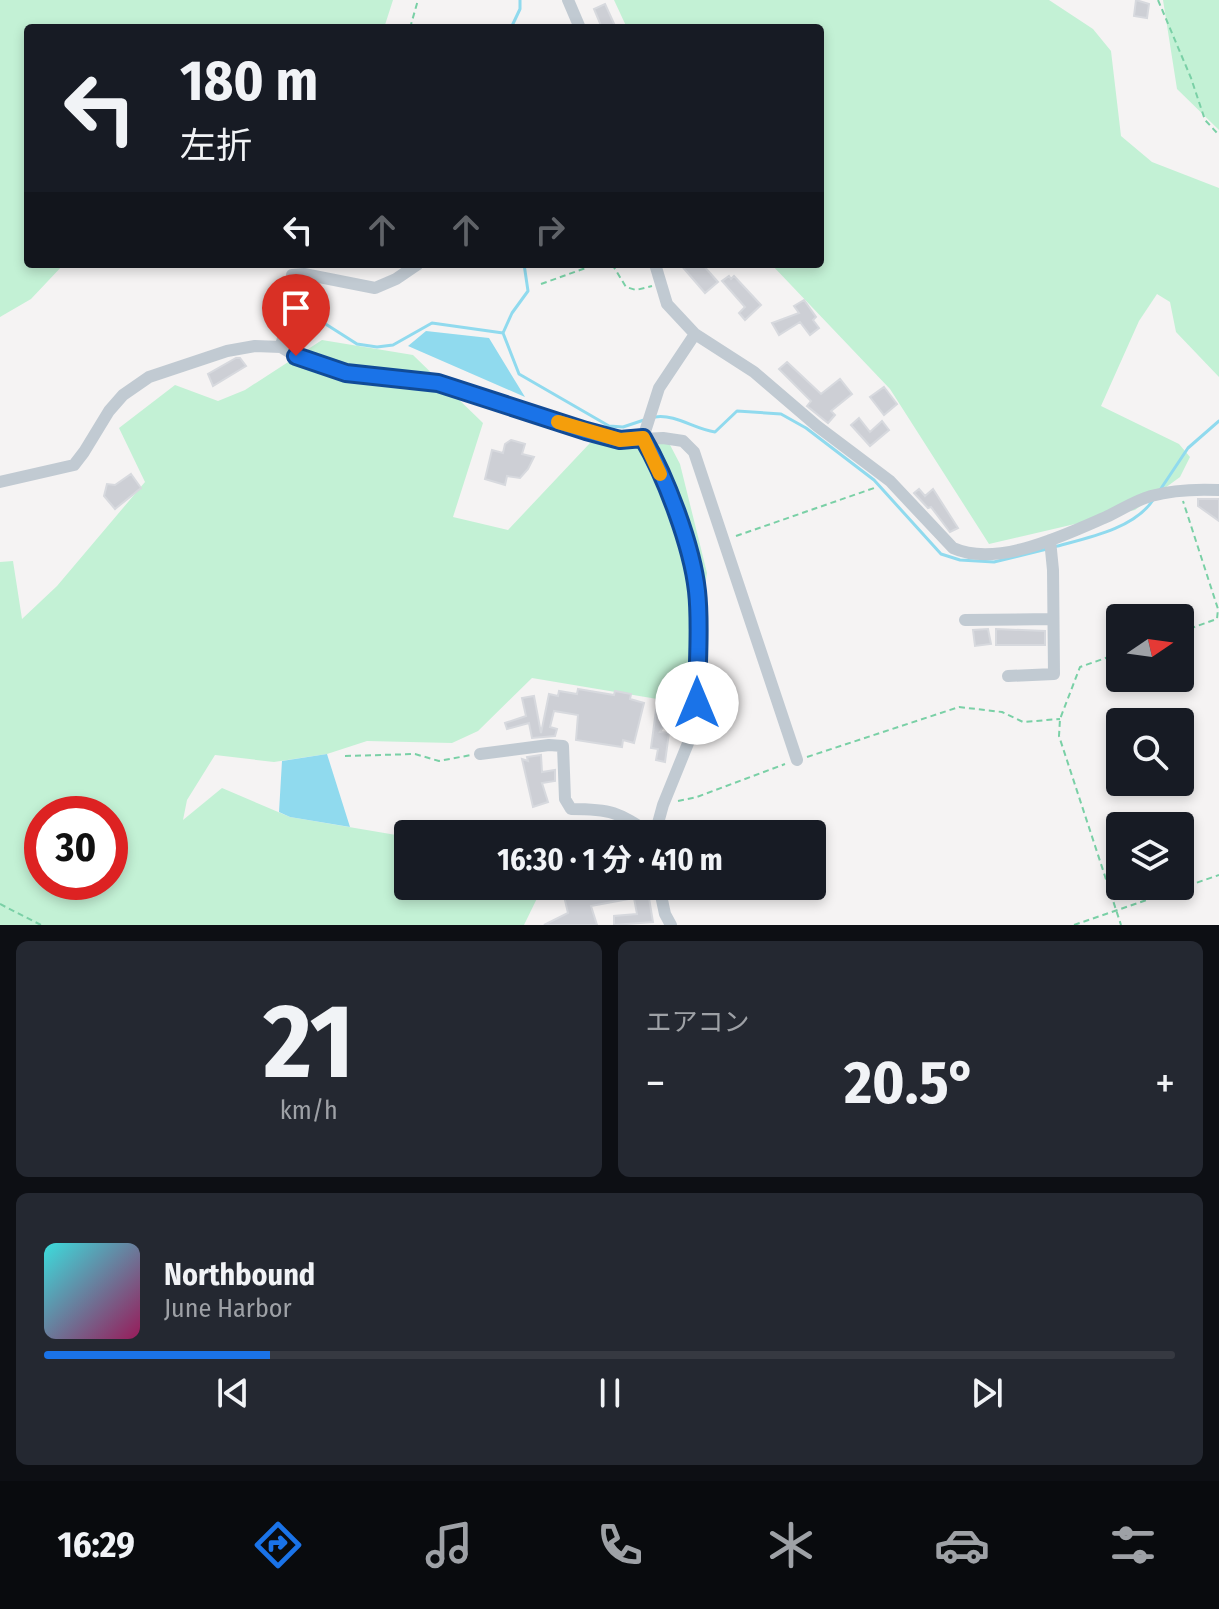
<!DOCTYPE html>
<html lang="ja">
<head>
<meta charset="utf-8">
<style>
  body { margin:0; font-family:"Fira Sans Condensed","Noto Sans JP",sans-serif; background:#242831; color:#f1f3f6; height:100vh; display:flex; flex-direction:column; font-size:30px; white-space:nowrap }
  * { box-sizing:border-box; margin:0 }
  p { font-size:26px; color:#9ea1a6 }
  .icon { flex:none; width:44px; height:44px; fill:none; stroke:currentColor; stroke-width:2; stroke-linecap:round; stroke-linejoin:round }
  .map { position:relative; height:925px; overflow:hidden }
  .sheet { display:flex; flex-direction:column; gap:16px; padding:16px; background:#0d0f14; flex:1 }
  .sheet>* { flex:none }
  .guide { position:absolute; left:24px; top:24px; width:800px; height:244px; border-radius:8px; box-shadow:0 4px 12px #0003; background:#171b24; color:#f1f3f6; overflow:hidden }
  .needle { width:52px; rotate:77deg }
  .fabs { position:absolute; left:1106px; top:604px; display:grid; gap:16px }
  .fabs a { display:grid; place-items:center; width:88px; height:88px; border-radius:8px; background:#171b24; box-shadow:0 4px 12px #0003; font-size:40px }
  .speed { position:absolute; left:24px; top:796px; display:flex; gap:16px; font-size:40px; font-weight:700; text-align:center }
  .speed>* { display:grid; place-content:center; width:104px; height:104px; border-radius:50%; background:#171b24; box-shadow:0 4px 12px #0003; line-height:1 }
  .speed .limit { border:12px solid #d22; background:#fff; color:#111 }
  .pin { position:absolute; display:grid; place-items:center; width:68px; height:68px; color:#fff; margin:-82px -34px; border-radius:50% 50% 50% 0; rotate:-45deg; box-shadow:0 0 8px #0007 }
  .pin .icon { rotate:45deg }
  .me { position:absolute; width:88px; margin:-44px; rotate:0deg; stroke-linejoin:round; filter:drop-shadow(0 0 6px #0008) }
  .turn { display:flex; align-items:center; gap:28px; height:168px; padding:0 24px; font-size:36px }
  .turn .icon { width:104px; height:104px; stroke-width:2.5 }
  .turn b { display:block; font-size:56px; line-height:68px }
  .lanes { display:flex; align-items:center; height:76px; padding:0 24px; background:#0003; justify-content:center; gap:40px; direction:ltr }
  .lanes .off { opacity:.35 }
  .big { font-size:60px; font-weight:700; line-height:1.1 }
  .sheet .widget { flex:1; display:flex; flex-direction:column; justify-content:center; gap:12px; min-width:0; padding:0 28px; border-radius:12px; background:#242831 }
  .sheet .dial { align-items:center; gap:0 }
  .dial b { font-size:104px; line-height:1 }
  .song { display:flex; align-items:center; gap:24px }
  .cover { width:96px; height:96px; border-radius:12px; background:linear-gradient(135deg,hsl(180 70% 55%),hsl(330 70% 35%)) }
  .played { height:8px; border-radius:4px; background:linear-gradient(90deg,#1a73e8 20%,#363941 20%) }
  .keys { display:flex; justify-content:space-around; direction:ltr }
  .heat { display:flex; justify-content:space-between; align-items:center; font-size:44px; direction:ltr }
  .sheet .tiles { flex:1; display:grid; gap:16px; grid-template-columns:1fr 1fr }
  .widget:last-child { grid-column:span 2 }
  .trip { position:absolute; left:394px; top:820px; width:432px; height:80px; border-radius:8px; background:#171b24; box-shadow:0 4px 12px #0003; font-weight:700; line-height:80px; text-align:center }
  .tab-bar { display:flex; height:128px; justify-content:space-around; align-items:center; background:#090b0e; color:#9ea1a6 }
  .tab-bar .icon { width:56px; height:56px }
  .tab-bar .on { color:#1a73e8 }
  .tab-bar b { font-size:36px; color:#f1f3f6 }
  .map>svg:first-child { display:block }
  .green { fill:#c3f1d5; fill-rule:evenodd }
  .water { fill:#90daee }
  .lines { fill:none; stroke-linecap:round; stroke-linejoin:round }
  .stream { stroke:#90daee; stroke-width:3 }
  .building { fill:#cdcfd5; stroke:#d7d9de; stroke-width:2 }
  .path { stroke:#7ad0a6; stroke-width:2; stroke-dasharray:6 4; stroke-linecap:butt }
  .street { stroke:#c1cad2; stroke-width:12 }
  .route-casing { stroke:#114b97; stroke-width:20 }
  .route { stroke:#1a73e8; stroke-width:14 }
  .slow { stroke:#f59e0b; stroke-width:14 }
</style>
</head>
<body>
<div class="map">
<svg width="1219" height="925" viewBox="0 0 1219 925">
  <rect width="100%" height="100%" fill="#f5f3f3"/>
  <path class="green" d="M0 0H393L384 28H28V264H64L31 299 0 317Z
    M614 0H1049L1093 29 1111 51 1121 136 1152 162 1219 188V377L1176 332 1170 302 1157 294 1139 321 1101 406 1179 444 1190 457 1180 477 1135 510 989 544 890 389 771 264H820V28H627Z
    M1163 0H1219V130L1177 89Z
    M322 340 413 355 483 423 453 517 508 530 590 443H669L680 464 707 573 687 704 532 678 478 731 452 743 367 741 327 754 274 762 215 755 187 800 183 820 222 788 290 817 408 837V886H543L524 925H0V562L13 561 22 619 57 586 145 482 119 428 175 385 218 401 245 390ZM42 814H110V882H42Z"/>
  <path class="water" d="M426 331 489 338 525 397 408 346Z
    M327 754 350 827 290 817 279 812 282 761Z"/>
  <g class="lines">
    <path class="stream" d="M511 28 520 9V0
      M524 264 528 291 512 313 503 333 519 374 609 426 623 427 644 420
      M300 333 324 323 357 344 377 347 393 345 432 323 503 333
      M655 417C676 414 694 429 715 432L737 411 781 414 806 428 874 480 941 554 960 560 994 562 1047 549
      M1160 490 1188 448 1219 421
      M1054 547C1087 538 1134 529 1153 500"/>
  </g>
  <path class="building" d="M1136 0 1149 4 1147 18 1134 16Z
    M605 4 616 28H602L594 9Z
    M680 264H702L718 282 705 293Z
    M729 276 731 279 734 276 761 305 745 320 739 313 745 307 722 281Z
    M804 300 816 317 813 320 819 328 810 335 800 322 779 335 772 323 799 313 794 306Z
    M236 358H240L246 366 213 386 208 374Z
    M787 362 821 394 840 379 852 394 831 411 835 415 828 423 807 406 811 401 779 369Z
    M884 387 897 404 884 415 870 397Z
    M859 418 870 432 882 421 889 430 870 446 851 425Z
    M511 440 525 444 522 454 534 457 528 469 520 478 507 476 505 485 485 479 492 450 503 453 505 444Z
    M131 474 141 488 115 509 104 496 107 484 115 485Z
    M919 489 925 496 933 489 958 528 950 532 931 507 928 508 914 493Z
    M1198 499H1219V521L1198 506Z
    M988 629 991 644 975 646 973 630Z
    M996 629 1045 631V645H996Z
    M578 689 614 695 615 691 631 694 630 699 644 703 634 743 623 740 622 747 576 740 578 715 554 711 550 727 557 729 555 736 532 738 529 723 507 729 505 723 526 716 522 698 534 696 541 733 549 694 558 696 559 691 577 694Z
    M656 710 669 717 660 732 669 733 665 762 656 760 658 749 651 748Z
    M541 755 542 772 555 770V781L542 783 548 802 533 807 522 759 528 761 527 757Z
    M568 886H574V888H598L597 894 622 890 621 886H647L653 922 614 925V916L637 914 634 898 591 906 597 925H544L568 913 562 888Z"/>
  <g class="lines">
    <path class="path" d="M1158 0 1191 78 1205 120 1219 135
      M410 28 418 0
      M612 264 626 287 636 290 652 286
      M541 284 597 264
      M736 536 877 487
      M1180 632 1217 619 1218 609 1183 501
      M1120 653 1080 667 1060 719 1059 736 1121 925
      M345 756 415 754 439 761 471 755
      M807 757 959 707 1002 712 1023 722 1060 719
      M678 801 697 797 785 764
      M0 904 41 925
      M1074 925 1219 875"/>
    <path class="street" d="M568 0 580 28
      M655 264 667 304 695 334 754 372 817 426 890 481 953 548C997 568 1065 535 1106 517 1121 510 1136 500 1151 496 1172 490 1197 489 1219 490
      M281 347 291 301 292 275 304 274 375 288 396 279 418 264
      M0 482 74 465 84 452 109 411 123 395 149 377 227 351 255 346 281 347 296 356 346 373 438 383 462 389 586 431 620 440 663 438 683 441 694 452 797 760
      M965 620 1053 619
      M1008 676 1054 674 1053 570 1050 540
      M480 754 549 745 563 746 565 799 571 809C612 809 617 812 651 834
      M655 834 663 805 695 726 697 703V591L690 553 653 454 643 438 659 388 695 334
      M659 886 665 914 671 925"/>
  </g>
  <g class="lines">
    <g class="route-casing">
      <path id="route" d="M296 356 346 373 438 383 586 431 620 440 643 438C666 477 692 546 697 591 701 627 697 666 697 703"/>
    </g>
    <use href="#route" class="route"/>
    <path class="slow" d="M558 422 620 440 643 438 660 474"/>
  </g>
</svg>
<div class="fabs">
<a><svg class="needle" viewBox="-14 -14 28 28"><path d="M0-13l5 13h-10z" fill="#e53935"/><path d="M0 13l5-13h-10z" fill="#9ea1a6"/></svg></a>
<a><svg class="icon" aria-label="search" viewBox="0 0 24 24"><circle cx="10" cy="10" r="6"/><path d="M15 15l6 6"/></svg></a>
<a><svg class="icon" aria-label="layers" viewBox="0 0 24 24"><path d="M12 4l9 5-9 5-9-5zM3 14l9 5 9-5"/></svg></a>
</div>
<div class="speed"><div class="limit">30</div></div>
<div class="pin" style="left:296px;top:356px;background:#d93025"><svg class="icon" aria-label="arrive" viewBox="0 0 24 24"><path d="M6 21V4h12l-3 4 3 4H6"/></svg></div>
<svg class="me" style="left:697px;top:703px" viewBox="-20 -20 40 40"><circle r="19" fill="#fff"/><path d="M0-13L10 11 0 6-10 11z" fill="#1a73e8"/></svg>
<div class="trip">16:30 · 1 分 · 410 m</div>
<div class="guide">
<div class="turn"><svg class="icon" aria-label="left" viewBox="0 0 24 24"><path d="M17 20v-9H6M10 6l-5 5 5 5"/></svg><div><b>180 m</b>左折</div></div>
<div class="lanes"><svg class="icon" aria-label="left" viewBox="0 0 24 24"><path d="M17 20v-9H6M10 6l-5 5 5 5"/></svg><svg class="icon off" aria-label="ahead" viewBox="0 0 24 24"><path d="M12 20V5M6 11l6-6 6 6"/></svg><svg class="icon off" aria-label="ahead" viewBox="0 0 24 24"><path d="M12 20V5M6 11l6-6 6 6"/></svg><svg class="icon off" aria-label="right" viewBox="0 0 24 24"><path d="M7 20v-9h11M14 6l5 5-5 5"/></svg></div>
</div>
</div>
<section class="sheet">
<div class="tiles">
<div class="widget dial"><b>21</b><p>km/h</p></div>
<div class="widget"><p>エアコン</p>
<div class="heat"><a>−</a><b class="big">20.5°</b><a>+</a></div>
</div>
<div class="widget">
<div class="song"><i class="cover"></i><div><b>Northbound</b><p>June Harbor</p></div></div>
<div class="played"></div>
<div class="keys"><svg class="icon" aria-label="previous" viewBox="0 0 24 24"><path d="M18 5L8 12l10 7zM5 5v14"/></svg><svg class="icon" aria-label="pause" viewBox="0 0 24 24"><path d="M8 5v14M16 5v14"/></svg><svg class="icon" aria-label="next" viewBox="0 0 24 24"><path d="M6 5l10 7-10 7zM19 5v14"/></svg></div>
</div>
</div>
</section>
<nav class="tab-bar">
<b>16:29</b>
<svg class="icon on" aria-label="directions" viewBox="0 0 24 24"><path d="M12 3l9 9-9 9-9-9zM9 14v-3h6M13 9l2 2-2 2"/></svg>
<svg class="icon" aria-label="music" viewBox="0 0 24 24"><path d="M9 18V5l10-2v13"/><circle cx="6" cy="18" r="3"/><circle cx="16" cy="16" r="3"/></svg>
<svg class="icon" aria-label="phone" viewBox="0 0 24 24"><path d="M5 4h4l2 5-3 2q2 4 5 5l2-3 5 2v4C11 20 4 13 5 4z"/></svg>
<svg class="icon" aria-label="climate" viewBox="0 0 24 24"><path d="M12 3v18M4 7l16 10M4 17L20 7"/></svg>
<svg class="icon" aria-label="car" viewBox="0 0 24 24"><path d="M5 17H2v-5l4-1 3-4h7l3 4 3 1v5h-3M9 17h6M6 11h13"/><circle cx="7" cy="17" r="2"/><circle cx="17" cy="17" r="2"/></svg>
<svg class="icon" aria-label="filters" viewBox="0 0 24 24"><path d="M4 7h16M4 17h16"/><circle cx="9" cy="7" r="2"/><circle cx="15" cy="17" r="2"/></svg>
</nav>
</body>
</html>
